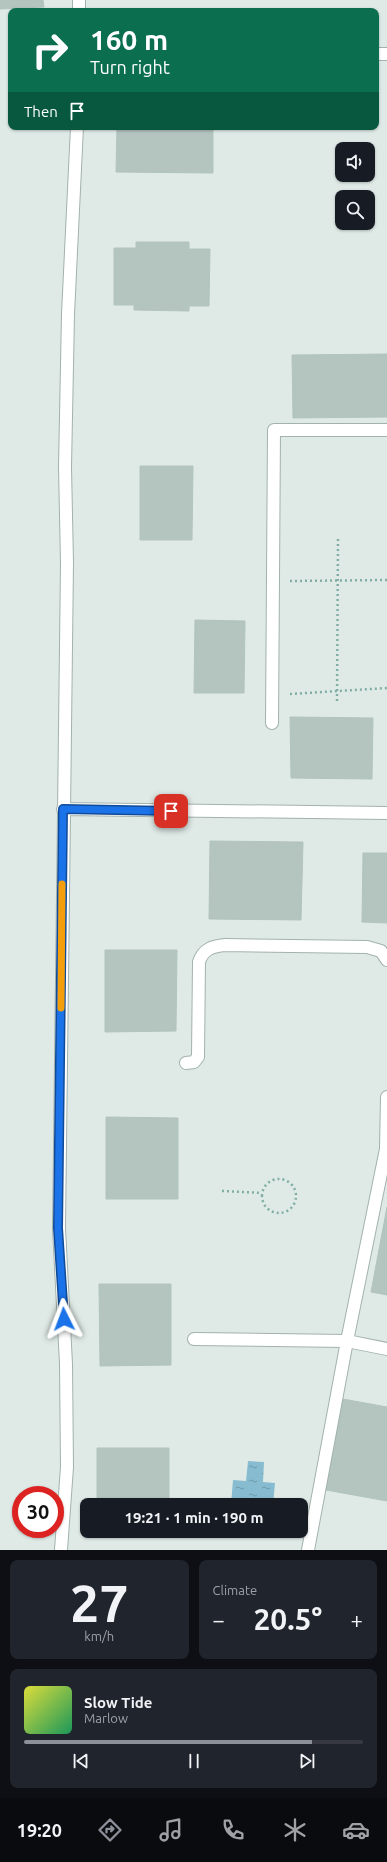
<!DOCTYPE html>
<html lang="en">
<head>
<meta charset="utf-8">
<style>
  body { margin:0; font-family:Ubuntu,sans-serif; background:#20242c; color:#f1f3f6; height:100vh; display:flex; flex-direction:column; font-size:15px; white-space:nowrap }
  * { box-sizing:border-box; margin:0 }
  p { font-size:13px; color:#9ea1a6 }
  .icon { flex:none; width:22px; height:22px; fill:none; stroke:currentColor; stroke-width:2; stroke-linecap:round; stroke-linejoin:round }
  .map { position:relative; height:1550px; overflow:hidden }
  .details { display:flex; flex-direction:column; gap:10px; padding:10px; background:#0d0f14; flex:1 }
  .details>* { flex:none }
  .guide { position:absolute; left:8px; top:8px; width:371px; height:122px; border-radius:8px; box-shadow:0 1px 3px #0004; background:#0b6e4f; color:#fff; overflow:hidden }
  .fabs { position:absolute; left:335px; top:142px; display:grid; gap:8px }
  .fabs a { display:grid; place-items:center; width:40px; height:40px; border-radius:8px; background:#171b24; box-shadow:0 1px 3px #0004; font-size:20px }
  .speed { position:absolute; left:12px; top:1486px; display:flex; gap:8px; font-size:20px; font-weight:700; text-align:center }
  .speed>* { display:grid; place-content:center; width:52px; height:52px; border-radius:50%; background:#171b24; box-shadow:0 1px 3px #0004; line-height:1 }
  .speed .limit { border:6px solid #d22; background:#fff; color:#111 }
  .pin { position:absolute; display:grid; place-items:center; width:34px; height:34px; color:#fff; margin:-17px; border-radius:8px; box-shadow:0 2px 6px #0006 }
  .me { position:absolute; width:44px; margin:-22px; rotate:357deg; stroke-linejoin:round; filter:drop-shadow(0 0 3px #0008) }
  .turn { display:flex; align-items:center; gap:14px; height:84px; padding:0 16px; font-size:18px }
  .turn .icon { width:52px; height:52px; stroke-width:2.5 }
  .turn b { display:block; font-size:28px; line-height:34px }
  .then { display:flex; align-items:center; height:38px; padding:0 16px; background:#0003; gap:8px; font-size:15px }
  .big { font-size:30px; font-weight:600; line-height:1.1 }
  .details .widget { flex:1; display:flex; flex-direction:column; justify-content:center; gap:6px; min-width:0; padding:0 14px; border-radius:8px; background:#20242c }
  .details .dial { align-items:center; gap:0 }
  .dial b { font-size:52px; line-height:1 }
  .song { display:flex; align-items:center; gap:12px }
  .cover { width:48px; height:48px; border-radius:6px; background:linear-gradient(135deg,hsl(60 70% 55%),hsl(150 70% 35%)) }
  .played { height:4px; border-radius:2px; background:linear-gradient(90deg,#8c9099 85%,#363941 85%) }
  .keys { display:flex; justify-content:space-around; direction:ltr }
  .heat { display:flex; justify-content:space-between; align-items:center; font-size:22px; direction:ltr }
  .details .tiles { flex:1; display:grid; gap:10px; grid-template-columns:1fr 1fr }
  .widget:last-child { grid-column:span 2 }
  .trip { position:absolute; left:80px; top:1498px; width:228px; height:40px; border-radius:8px; background:#171b24; box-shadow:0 1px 3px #0004; font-weight:600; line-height:40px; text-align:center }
  .dock { display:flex; height:64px; justify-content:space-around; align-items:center; background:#090b0e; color:#9ea1a6 }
  .dock .icon { width:28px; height:28px }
  .dock .active { color:#8c9099 }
  .dock b { font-size:18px; color:#f1f3f6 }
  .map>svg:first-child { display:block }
  .water { fill:url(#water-ripples) }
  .building { fill:#b4c5c0; stroke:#b2c4be }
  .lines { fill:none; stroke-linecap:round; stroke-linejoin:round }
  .minor-casing { stroke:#a2b2ae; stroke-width:14 }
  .path { stroke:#80aea5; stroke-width:2.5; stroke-dasharray:2 3; stroke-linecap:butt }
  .minor { stroke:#fff; stroke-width:12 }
  .route-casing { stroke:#114b97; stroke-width:10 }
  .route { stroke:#1a73e8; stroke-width:7 }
  .slow { stroke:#f59e0b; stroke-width:7 }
</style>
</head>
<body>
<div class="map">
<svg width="387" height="1550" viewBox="0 0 387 1550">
  <defs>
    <pattern id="water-ripples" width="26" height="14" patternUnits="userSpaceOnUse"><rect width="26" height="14" fill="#87bcd0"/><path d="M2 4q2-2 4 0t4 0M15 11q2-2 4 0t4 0" fill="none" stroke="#6e9aaa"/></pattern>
  </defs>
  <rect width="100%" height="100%" fill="#dfeae7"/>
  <path class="water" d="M248 1461 264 1462 263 1482 275 1483 273 1505H231L233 1480 246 1481Z"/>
  <path class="building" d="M0 0H43L44 7 0 9Z
    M117 127H213V173L116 172Z
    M136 242H189V249H210L209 306H189V311L134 310V305H114V248H136Z
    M387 354V417L293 418 292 355Z
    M140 466H193L192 540H140Z
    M195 620 245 621 244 693H194Z
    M290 717 373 718 372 779 291 778Z
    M210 841 303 842 301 920 209 919Z
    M363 853H387V923L362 922Z
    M105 950H177L176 1031 105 1032Z
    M106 1117 178 1118V1199H106Z
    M387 1207V1295L371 1292Z
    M99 1284H171V1365L100 1366Z
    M343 1399 387 1407V1501L326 1490Z
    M97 1448H169V1505H97Z"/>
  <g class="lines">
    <g class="minor-casing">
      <path id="minor" d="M79 11V0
        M376 54H387
        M272 723 274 430H387
        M63 809 387 813
        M186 1063 194 1062 198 1057 199 962C203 949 213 946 225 945L367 947 381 951 387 960
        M194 1339 347 1341 387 1349
        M61 1550 67 1467 66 1364 59 1228 67 563 65 467 68 314 77 127
        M308 1550 347 1341 386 1149 387 1097"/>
    </g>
    <path class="path" d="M290 581 387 580
      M290 694 387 688
      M337 701 338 537
      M262 1196a17 17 0 1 1 34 0a17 17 0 1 1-34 0Z
      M222 1191 262 1193"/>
    <use href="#minor" class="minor"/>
  </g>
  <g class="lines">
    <g class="route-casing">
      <path id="route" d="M64 1319 58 1228 63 809 171 811"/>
    </g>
    <use href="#route" class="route"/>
    <path class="slow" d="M61 1008 62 884"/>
  </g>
</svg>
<div class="fabs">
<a><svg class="icon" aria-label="sound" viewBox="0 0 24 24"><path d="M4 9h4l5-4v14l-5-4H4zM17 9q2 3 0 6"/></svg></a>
<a><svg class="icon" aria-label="search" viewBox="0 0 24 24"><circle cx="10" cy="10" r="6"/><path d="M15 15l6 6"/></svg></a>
</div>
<div class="speed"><div class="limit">30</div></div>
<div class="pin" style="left:171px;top:811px;background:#d93025"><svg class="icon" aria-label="arrive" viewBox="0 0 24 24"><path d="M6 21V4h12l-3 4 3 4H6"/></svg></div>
<svg class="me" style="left:64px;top:1319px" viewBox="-20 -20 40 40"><path d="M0-17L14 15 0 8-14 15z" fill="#1a73e8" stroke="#fff" stroke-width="4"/></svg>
<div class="trip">19:21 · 1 min · 190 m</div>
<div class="guide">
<div class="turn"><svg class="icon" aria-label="right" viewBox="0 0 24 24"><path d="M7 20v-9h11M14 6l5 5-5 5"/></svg><div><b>160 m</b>Turn right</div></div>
<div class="then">Then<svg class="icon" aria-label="arrive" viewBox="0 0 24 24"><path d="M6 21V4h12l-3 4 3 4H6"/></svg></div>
</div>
</div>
<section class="details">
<div class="tiles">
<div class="widget dial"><b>27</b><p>km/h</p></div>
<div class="widget"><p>Climate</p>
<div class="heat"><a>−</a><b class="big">20.5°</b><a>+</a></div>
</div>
<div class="widget">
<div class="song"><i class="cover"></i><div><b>Slow Tide</b><p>Marlow</p></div></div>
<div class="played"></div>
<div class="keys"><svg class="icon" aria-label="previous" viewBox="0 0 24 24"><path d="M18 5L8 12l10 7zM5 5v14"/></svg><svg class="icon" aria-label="pause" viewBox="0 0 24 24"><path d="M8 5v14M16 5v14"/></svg><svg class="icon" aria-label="next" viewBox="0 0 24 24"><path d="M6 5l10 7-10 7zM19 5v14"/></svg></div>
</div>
</div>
</section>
<nav class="dock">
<b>19:20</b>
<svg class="icon active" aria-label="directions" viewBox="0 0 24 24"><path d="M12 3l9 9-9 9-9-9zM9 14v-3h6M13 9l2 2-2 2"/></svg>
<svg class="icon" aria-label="music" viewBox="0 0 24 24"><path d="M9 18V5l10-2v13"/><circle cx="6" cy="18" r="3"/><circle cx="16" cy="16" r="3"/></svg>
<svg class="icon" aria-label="phone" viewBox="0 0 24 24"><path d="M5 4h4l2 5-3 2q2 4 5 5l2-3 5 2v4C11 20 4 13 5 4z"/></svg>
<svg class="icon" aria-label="climate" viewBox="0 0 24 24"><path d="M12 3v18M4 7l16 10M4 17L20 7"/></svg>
<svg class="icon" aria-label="car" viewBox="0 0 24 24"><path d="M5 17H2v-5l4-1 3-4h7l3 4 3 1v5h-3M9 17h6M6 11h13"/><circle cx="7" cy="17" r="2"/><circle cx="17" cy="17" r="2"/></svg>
</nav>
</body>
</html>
